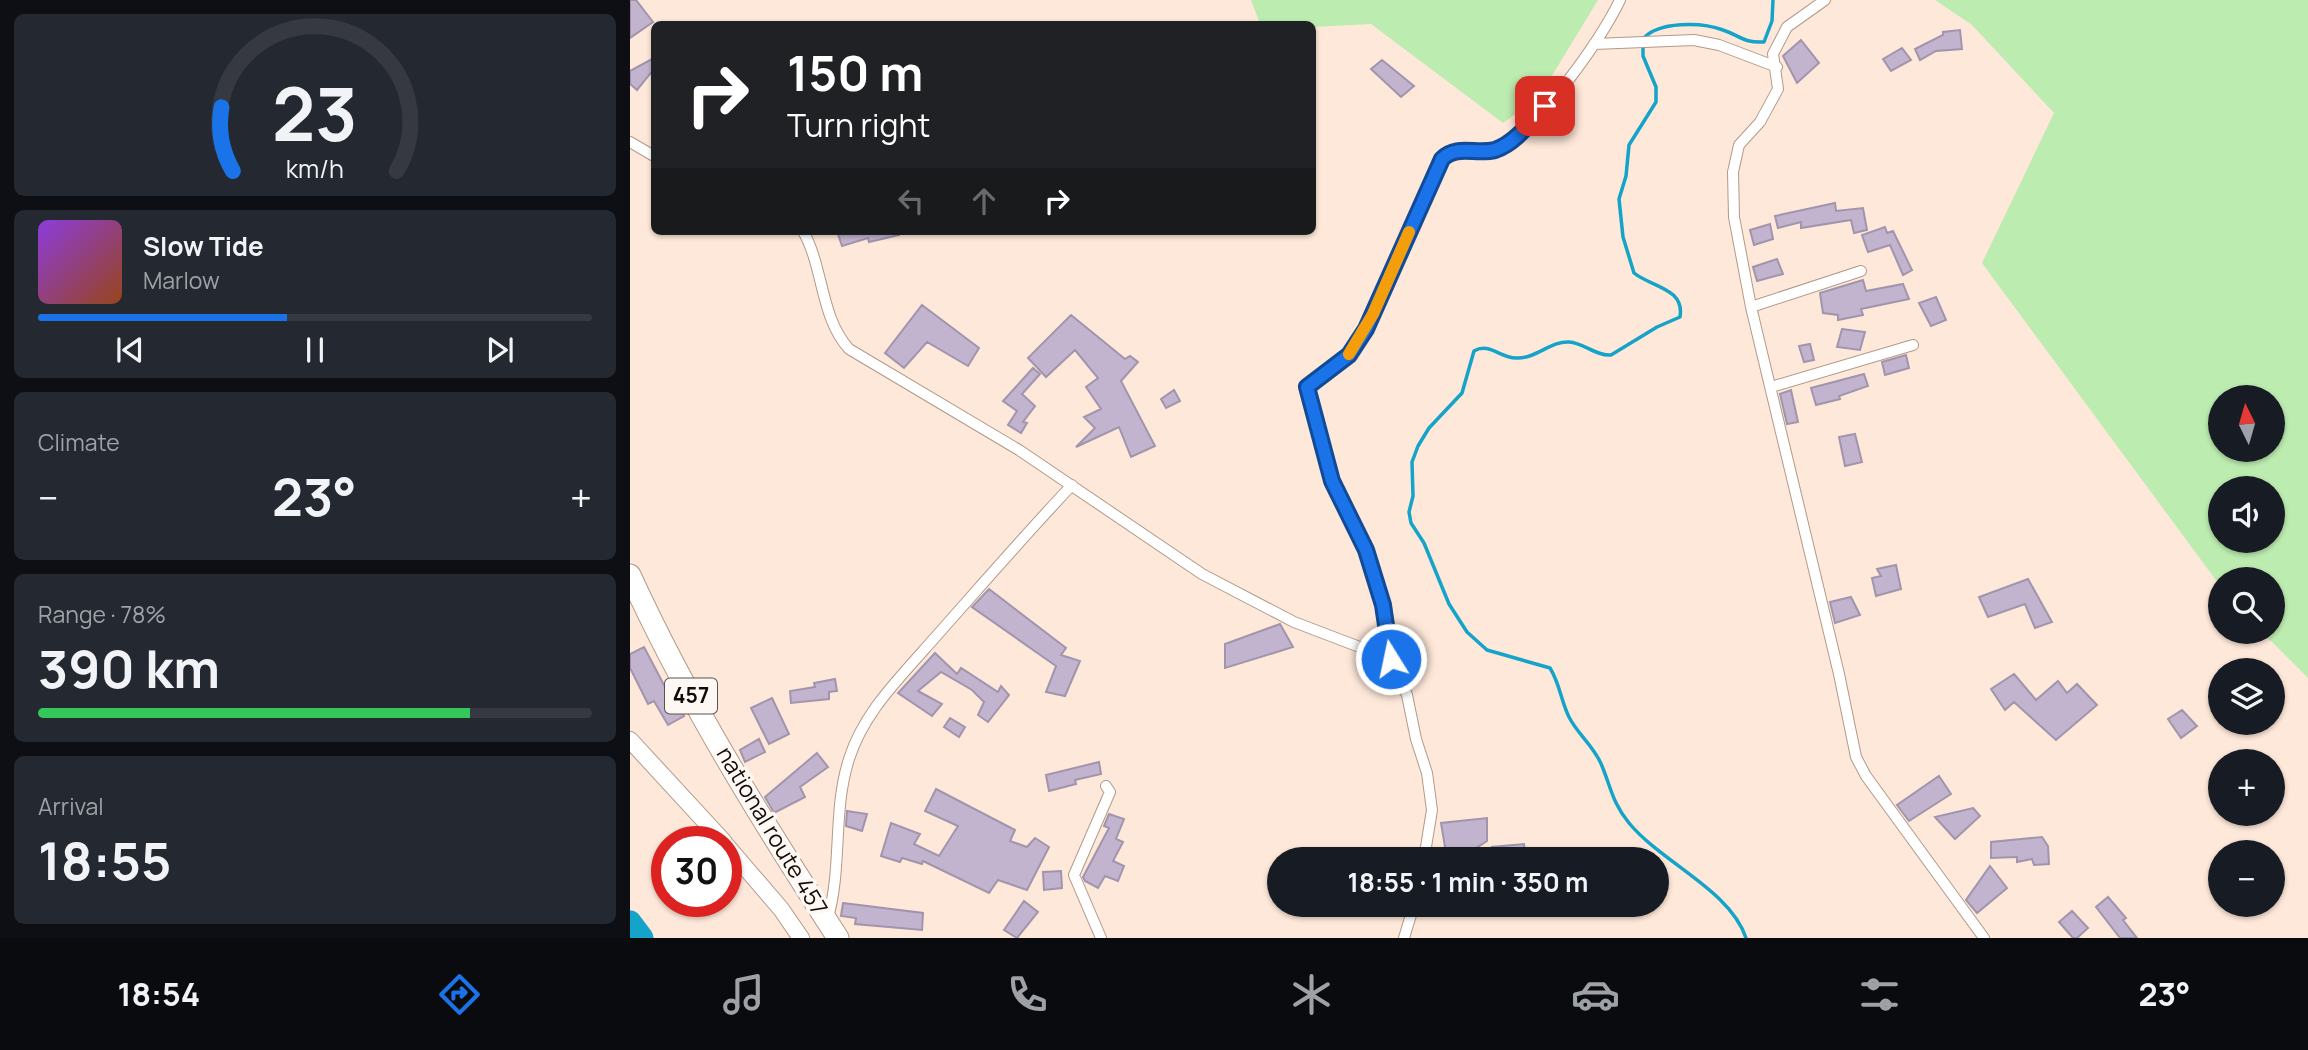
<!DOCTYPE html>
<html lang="en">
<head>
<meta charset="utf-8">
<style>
  body { margin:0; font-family:Manrope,sans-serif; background:#242831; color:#f1f3f6; height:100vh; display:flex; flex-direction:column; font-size:26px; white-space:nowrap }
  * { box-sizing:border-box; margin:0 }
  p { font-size:23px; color:#9ea1a6 }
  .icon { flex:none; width:38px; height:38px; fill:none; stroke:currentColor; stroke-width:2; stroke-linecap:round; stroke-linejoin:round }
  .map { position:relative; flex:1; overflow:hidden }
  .sheet { display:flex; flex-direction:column; gap:14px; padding:14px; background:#0d0f14; width:630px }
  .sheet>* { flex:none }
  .hud { position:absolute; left:21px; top:21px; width:665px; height:214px; border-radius:10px; box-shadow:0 2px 5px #0004; background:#202124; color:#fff; overflow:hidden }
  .needle { width:46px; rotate:355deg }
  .fabs { position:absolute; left:1578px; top:385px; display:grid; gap:14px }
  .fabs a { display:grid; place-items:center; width:77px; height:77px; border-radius:50%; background:#171b24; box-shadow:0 2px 5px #0004; font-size:35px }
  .speed { position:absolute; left:21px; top:826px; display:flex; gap:14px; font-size:35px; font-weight:700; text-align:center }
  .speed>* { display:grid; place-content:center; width:91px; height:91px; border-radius:50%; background:#171b24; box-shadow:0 2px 5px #0004; line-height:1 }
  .speed .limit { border:10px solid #d22; background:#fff; color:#111 }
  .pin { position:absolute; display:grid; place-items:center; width:60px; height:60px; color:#fff; margin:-30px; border-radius:14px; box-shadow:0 4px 10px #0006 }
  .me { position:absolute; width:77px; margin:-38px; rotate:350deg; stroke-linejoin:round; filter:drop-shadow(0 0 5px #0008) }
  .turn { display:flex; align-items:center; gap:24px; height:147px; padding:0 21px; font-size:32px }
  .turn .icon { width:91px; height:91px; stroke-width:2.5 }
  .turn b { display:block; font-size:49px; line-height:60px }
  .lanes { display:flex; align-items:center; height:66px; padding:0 21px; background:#0003; justify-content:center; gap:35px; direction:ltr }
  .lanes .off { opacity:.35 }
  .big { font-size:52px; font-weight:700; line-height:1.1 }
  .sheet .widget { flex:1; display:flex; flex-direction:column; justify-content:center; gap:10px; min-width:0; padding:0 24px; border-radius:10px; background:#242831 }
  .sheet .dial { align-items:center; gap:0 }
  .dial svg { height:182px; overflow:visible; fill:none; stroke:#363941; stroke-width:7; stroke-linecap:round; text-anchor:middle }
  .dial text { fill:#f1f3f6; stroke:none }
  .song { display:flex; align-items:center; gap:21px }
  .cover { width:84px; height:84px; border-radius:10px; background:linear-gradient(135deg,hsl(270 70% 55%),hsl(20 70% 35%)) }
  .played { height:7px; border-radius:4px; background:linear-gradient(90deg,#1a73e8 45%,#363941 45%) }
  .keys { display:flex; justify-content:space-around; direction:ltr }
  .heat { display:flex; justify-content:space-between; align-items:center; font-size:38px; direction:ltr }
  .charge { height:10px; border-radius:5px; background:linear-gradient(90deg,#34c759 78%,#363941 0) }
  .trip { position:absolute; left:637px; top:847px; width:402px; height:70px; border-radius:35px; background:#171b24; box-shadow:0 2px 5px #0004; font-weight:700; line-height:70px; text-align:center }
  .tabs { display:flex; height:112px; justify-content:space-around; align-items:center; background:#090b0e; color:#9ea1a6 }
  .tabs .icon { width:49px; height:49px }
  .tabs .active { color:#1a73e8 }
  .tabs b { font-size:32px; color:#f1f3f6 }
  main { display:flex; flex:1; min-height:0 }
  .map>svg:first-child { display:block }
  .green { fill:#bdecb0; fill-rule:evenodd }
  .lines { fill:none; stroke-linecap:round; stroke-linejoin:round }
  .stream { stroke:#14a3c9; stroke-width:3.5 }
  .river { stroke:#14a3c9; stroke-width:23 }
  .building { fill:#c2b4ce; stroke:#a194ad; stroke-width:2 }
  .street-casing { stroke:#b29988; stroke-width:12 }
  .secondary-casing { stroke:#b29988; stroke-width:18 }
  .highway-casing { stroke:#b29988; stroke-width:23 }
  .street { stroke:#fff; stroke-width:10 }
  .secondary { stroke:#fff; stroke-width:16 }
  .highway { stroke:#fff; stroke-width:21 }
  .route-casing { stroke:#114b97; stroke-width:18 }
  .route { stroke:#1a73e8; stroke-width:12 }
  .slow { stroke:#f59e0b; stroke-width:12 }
  .labels { text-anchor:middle; stroke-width:7; stroke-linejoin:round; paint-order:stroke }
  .shield { fill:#fef8f5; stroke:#5a524d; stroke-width:2 }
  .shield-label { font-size:21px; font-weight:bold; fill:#130b05 }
  .street-label { font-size:23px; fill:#130b05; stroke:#fef8f5 }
</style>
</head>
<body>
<main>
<section class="sheet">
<div class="widget dial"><svg viewBox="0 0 100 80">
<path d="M14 69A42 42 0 1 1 86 69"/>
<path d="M14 69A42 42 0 0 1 9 41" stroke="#1a73e8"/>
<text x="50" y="56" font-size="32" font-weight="700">23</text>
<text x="50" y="72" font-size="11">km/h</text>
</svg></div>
<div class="widget">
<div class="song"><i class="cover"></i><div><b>Slow Tide</b><p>Marlow</p></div></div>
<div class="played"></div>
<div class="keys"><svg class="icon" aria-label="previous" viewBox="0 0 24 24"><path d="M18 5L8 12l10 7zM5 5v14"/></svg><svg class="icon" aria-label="pause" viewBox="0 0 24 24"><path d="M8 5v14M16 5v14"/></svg><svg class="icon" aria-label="next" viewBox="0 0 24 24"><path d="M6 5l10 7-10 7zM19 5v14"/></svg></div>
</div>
<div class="widget"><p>Climate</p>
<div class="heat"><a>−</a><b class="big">23°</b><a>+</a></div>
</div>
<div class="widget"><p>Range · 78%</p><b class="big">390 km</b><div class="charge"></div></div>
<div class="widget"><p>Arrival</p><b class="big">18:55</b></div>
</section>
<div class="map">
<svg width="1678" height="938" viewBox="0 0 1678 938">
  <rect width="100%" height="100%" fill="#fee8d9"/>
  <path class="green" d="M621 0H968L909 97 873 123 741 24 683 27 630 24Z
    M1305 0H1678V678L1632 632H1643V579H1591V587L1352 263 1424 113 1342 25ZM1591 397H1643V450H1591ZM1591 488H1643V541H1591Z"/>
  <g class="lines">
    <path class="stream" d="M1116 938C1100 890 1032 863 999 823 983 804 981 788 972 766 965 747 948 735 939 717 931 701 930 684 920 668L857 650 837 632 819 604 794 543 781 523 779 512 783 496 782 462 788 446 799 428 832 393 844 351C859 342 870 358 886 358 906 359 920 341 939 342 954 343 966 356 981 355L1027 327 1050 317C1055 288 1021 287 1004 273L993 237 989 199 996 176 999 145 1026 102V87L1013 56V39C1028 21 1072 22 1093 30 1111 36 1113 43 1134 42L1142 21 1143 0"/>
    <path class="river" d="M0 922 12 938"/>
  </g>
  <path class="building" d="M0 0H6L23 22 0 38Z
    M1330 30 1332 49 1306 51 1290 60 1285 49 1313 35V32Z
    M1171 40 1189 63 1167 83 1153 56Z
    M1272 48 1281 60 1261 71 1253 59Z
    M24 58V69L7 90 0 84V71Z
    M752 60 784 86 771 97 741 69Z
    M1205 203 1206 211 1233 208 1237 230 1224 233 1221 220 1171 228V222L1148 228 1145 216Z
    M1140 224 1143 239 1124 245 1120 230Z
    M1255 227 1257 233 1263 231 1282 270 1273 275 1260 245 1238 252 1232 235Z
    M207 231H269V235L239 242 238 238 212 246Z
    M1147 259 1153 274 1127 281 1123 267Z
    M1233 280 1236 291 1273 284 1279 299 1231 309 1233 315 1208 320V315L1193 313 1190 293Z
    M1306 297 1316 320 1301 326 1289 303Z
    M292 305 349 348 338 366 297 342 274 368 255 353Z
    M441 315 495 359 500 356 508 362 491 381 525 446 501 457 489 427 446 447 465 428 454 417 471 409 456 387 468 378 445 350 416 377 398 358Z
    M1212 329 1235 332 1230 350 1207 347Z
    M1180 344 1184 360 1174 362 1169 346Z
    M1276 355 1279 368 1255 375 1252 362Z
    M403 368 410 374 392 394 405 406 393 422 397 423 391 433 378 425 387 411 373 401Z
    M1234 374 1238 386 1209 396 1210 399 1186 405 1181 388Z
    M544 390 550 401 536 408 531 399Z
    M1161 390 1168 422 1157 424 1150 394Z
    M1225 434 1232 462 1215 466 1209 437Z
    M1266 565 1271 589 1246 596 1242 578 1251 576 1247 569Z
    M1398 579 1422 622 1405 628 1395 604 1358 617 1349 597Z
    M359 589 436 648 431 655 450 661 435 696 416 692 426 666 342 607Z
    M1221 597 1230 615 1205 623 1200 602Z
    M650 624 663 647 595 668V644Z
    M14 647 44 704 47 702 54 716 38 725 24 701 18 704 0 668V654Z
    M305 653 327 674 331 668 368 692 371 686 379 695 358 722 348 715 354 702 342 690 311 672 288 691 312 704 302 716 268 693Z
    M1384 674 1406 700 1428 681 1437 693 1447 684 1467 705 1426 740 1384 702 1375 710 1361 689Z
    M205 679 207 691 199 692V699L161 703 160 691 185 687 184 683Z
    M142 698 159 734 139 744 121 708Z
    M1552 710 1567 726 1551 738 1538 719Z
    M320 718 335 727 329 737 314 727Z
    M129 739 135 752 115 762 110 750Z
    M187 753 198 767 170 787 175 797 144 813 135 797Z
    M469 762 471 774 445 780 446 784 419 791 416 775Z
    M1309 776 1321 794 1279 821 1267 805Z
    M306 789 385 830 380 841 397 847 405 838 419 847 397 890 368 880 359 893 293 861 292 864 272 858 270 862 251 856 261 823 290 834 284 844 309 856 328 826 295 811Z
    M1343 808 1350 816 1325 839 1305 817Z
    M217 811 237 814 232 831 216 826Z
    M479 814 494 819 486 839 493 842 483 861 494 866 488 881 475 876 468 888 455 881 453 877 479 828 474 826Z
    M857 818V841L829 859H817L811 823Z
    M1412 837 1418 846 1419 864 1404 865 1402 859 1387 862V857L1361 858V842Z
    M894 844 896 859H863L862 847Z
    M1360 866 1377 888 1347 913 1336 900Z
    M431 871 432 888 414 890 413 872Z
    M1478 897 1496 918 1493 920 1507 938H1490L1466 907Z
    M394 901 408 912 387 938 374 930Z
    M213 903 293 913 292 930 225 924 226 918 211 916Z
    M1442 911 1458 928 1447 938H1443L1429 922Z"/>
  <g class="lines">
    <g class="street-casing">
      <path id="street" d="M1195 0 1157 27 1143 54 1148 89 1130 122 1109 145 1103 172 1104 217 1121 307 1209 674 1226 757 1236 776 1354 938
        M964 44 1064 40 1089 45 1147 67
        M0 142 24 156
        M173 231C194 268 190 317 219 349L389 450 572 574 664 622 761 659
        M1121 307 1231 271
        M1141 387 1283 345
        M794 859 802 810 797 773 786 739 777 695 761 659 753 605 736 550 702 481 677 387 719 355 736 329 812 159C828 143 853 157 873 146 911 125 971 39 990 0
        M197 921C213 868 202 812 219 759 233 715 264 684 293 651 343 595 391 539 442 485
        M471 938 444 875 480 792 476 786
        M774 938 784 905"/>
    </g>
    <g class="secondary-casing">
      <path id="secondary" d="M0 740 94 842
        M96 845 151 909 171 938"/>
    </g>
    <g class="highway-casing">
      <path id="highway" d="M0 575C58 702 132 821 208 938"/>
    </g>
    <use href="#street" class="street"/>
    <use href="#secondary" class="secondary"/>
    <use href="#highway" class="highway"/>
  </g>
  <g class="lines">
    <g class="route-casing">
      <path id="route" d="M761 659 753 605 736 550 702 481 677 387 719 355 736 329 812 159C827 144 846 155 865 150 886 143 901 121 915 106"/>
    </g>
    <use href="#route" class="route"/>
    <path class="slow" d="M719 354 743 314 779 232"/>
  </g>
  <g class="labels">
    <rect class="shield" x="35" y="678.5" width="52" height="35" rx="5"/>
    <g class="shield-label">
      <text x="61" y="703">457</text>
    </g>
    <g class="street-label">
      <text transform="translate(142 831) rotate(59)" y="8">national route 457</text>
    </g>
  </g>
</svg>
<div class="fabs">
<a><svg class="needle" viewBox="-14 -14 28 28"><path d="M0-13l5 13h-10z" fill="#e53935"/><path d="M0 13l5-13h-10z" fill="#9ea1a6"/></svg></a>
<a><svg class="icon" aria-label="sound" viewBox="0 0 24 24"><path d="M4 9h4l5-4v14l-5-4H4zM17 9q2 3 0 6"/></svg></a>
<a><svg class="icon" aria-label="search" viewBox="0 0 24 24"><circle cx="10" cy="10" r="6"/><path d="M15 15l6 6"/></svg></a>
<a><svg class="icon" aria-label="layers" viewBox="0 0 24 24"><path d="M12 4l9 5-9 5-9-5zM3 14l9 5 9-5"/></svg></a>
<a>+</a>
<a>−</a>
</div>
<div class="speed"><div class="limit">30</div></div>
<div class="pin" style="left:915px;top:106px;background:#d93025"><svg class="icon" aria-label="arrive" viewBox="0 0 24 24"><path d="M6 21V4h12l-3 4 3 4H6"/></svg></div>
<svg class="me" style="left:761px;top:659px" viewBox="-20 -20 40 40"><circle r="17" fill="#1a73e8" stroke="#fff" stroke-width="3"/><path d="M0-11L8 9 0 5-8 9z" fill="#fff"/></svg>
<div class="trip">18:55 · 1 min · 350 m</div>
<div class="hud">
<div class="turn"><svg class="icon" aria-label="right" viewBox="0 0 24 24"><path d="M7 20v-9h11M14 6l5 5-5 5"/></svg><div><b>150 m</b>Turn right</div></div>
<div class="lanes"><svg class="icon off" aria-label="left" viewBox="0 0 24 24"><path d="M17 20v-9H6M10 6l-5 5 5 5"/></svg><svg class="icon off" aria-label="ahead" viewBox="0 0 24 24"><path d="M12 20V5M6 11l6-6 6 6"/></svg><svg class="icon" aria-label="right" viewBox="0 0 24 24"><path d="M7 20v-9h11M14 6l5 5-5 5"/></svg></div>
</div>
</div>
</main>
<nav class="tabs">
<b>18:54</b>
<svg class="icon active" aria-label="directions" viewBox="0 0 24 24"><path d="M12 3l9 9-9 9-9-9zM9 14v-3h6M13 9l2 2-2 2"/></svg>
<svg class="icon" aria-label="music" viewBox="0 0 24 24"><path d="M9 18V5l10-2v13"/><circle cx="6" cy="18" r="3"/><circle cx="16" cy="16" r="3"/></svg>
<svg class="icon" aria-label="phone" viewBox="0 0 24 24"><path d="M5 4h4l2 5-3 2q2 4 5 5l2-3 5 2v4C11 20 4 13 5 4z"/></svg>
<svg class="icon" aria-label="climate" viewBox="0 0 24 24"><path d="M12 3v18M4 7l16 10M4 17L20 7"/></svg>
<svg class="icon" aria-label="car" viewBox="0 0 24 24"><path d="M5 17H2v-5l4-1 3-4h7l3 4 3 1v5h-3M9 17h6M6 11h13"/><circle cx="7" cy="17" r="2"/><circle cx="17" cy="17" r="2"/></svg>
<svg class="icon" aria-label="filters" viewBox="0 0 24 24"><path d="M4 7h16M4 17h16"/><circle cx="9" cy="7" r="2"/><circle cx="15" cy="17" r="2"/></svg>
<b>23°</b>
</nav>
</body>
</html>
